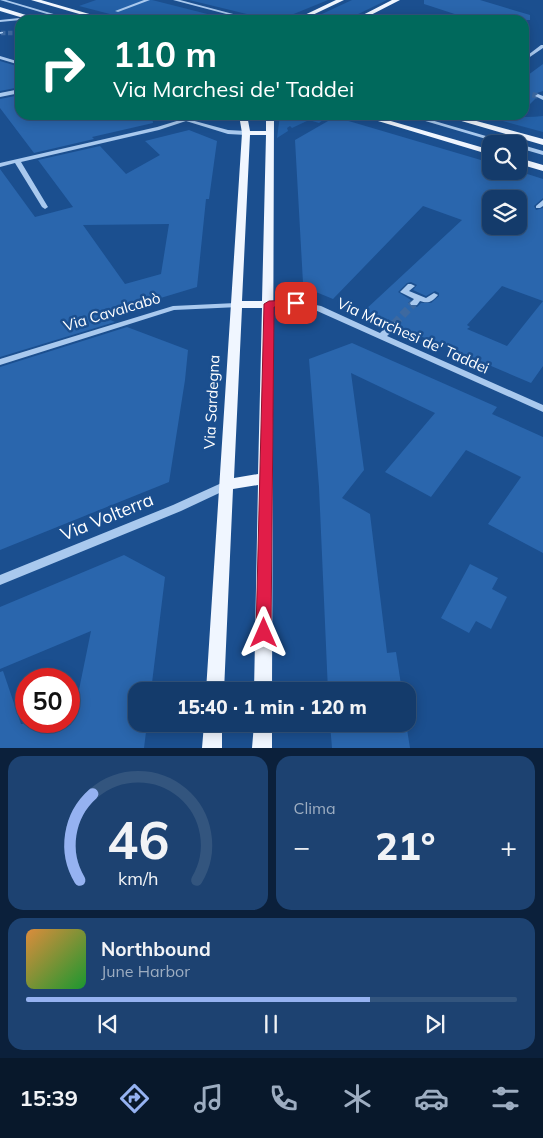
<!DOCTYPE html>
<html lang="it">
<head>
<meta charset="utf-8">
<style>
  body { margin:0; font-family:Mulish,sans-serif; background:#1d4271; color:#f1f3f6; height:100vh; display:flex; flex-direction:column; font-size:19px; white-space:nowrap }
  * { box-sizing:border-box; margin:0 }
  p { font-size:16px; color:#9dadc1 }
  .icon { flex:none; width:28px; height:28px; fill:none; stroke:currentColor; stroke-width:2; stroke-linecap:round; stroke-linejoin:round }
  .map { position:relative; height:748px; overflow:hidden }
  .details { display:flex; flex-direction:column; gap:8px; padding:8px; background:#0b203b; flex:1 }
  .details>* { flex:none }
  .guide { position:absolute; left:15px; top:15px; width:514px; height:105px; border-radius:15px; box-shadow:0 2px 12px #0003,0 0 0 1px #33557e; background:#00695c; color:#fff; overflow:hidden }
  .fabs { position:absolute; left:482px; top:135px; display:grid; gap:10px }
  .fabs a { display:grid; place-items:center; width:45px; height:45px; border-radius:10px; background:#143b6b; box-shadow:0 2px 12px #0003,0 0 0 1px #33557e; font-size:25px }
  .speed { position:absolute; left:15px; top:668px; display:flex; gap:10px; font-size:25px; font-weight:700; text-align:center }
  .speed>* { display:grid; place-content:center; width:65px; height:65px; border-radius:50%; background:#143b6b; box-shadow:0 2px 12px #0003,0 0 0 1px #33557e; line-height:1 }
  .speed .limit { border:8px solid #d22; background:#fff; color:#111 }
  .pin { position:absolute; display:grid; place-items:center; width:42px; height:42px; color:#fff; margin:-21px; border-radius:10px; box-shadow:0 2px 8px #0006 }
  .me { position:absolute; width:55px; margin:-28px; rotate:0deg; stroke-linejoin:round; filter:drop-shadow(0 0 4px #0008) }
  .turn { display:flex; align-items:center; gap:18px; height:105px; padding:0 15px; font-size:22px }
  .turn .icon { width:65px; height:65px; stroke-width:2.5 }
  .turn b { display:block; font-size:35px; line-height:42px }
  .big { font-size:38px; font-weight:800; line-height:1.1 }
  .details .widget { flex:1; display:flex; flex-direction:column; justify-content:center; gap:8px; min-width:0; padding:0 18px; border-radius:15px; background:#1d4271 }
  .details .dial { align-items:center; gap:0 }
  .dial svg { height:130px; overflow:visible; fill:none; stroke:#33557e; stroke-width:7; stroke-linecap:round; text-anchor:middle }
  .dial text { fill:#f1f3f6; stroke:none }
  .song { display:flex; align-items:center; gap:15px }
  .cover { width:60px; height:60px; border-radius:8px; background:linear-gradient(135deg,hsl(30 70% 55%),hsl(130 70% 35%)) }
  .played { height:5px; border-radius:2px; background:linear-gradient(90deg,#95b2f1 70%,#33557e 70%) }
  .keys { display:flex; justify-content:space-around; direction:ltr }
  .heat { display:flex; justify-content:space-between; align-items:center; font-size:28px; direction:ltr }
  .details .tiles { flex:1; display:grid; gap:8px; grid-template-columns:1fr 1fr }
  .widget:last-child { grid-column:span 2 }
  .trip { position:absolute; left:128px; top:682px; width:288px; height:50px; border-radius:15px; background:#143b6b; box-shadow:0 2px 12px #0003,0 0 0 1px #33557e; font-weight:800; line-height:50px; text-align:center }
  .dock { display:flex; height:80px; justify-content:space-around; align-items:center; background:#08182b; color:#9dadc1 }
  .dock .icon { width:35px; height:35px }
  .dock .active { color:#95b2f1 }
  .dock b { font-size:22px; color:#f1f3f6 }
  .map>svg:first-child { display:block }
  .green { fill:#2461a8 }
  .building { fill:#2a66ad; fill-rule:evenodd }
  .lines { fill:none; stroke-linecap:round; stroke-linejoin:round }
  .minor-tunnel-far2 { stroke:#3d69a0; stroke-width:4.5; stroke-dasharray:4.5 2.5; stroke-linecap:butt }
  .minor-tunnel-far1 { stroke:#3d69a0; stroke-width:5.5; stroke-dasharray:5.5 3; stroke-linecap:butt }
  .minor-tunnel { stroke:#3d69a0; stroke-width:8; stroke-dasharray:8 4; stroke-linecap:butt }
  .minor { fill:#a9c9ee; fill-rule:evenodd }
  .major { fill:#f0f6ff; fill-rule:evenodd }
  .route { fill:#e11d48; stroke:#92132f }
  .labels { text-anchor:middle; stroke-width:5; stroke-linejoin:round; paint-order:stroke }
  .street-label { font-size:15px; fill:#fff; stroke:#1b4f8f }
  .near-street-label { font-size:18px; fill:#fff; stroke:#1b4f8f }
</style>
</head>
<body>
<div class="map">
<svg width="543" height="748" viewBox="0 0 543 748">
  <rect width="100%" height="100%" fill="#1b4f8f"/>
  <path class="green" d="M96 0H152L231 20H133L79 6Z
    M189 0H328L279 20H271Z
    M352 0H387L346 20H309Z
    M280 115H320L318 117 323 120 319 123 309 120 292 128 290 126 287 128 288 131 277 138Z
    M481 115C502 115 522 119 543 116V132Z"/>
  <path class="building" d="M424 0H480L530 15V20H473L424 4Z
    M0 61 20 67V87L0 91Z
    M543 64V91L534 94 533 97 536 98 524 110V78Z
    M20 95V115H152L153 123 92 137 94 139 34 153 0 108V99Z
    M335 117 491 163V171H518L543 179V198L534 206 536 210 543 208V366L531 383 399 327 400 323 397 320 389 322 364 311 462 220 423 206 333 299 311 290 303 283 295 140ZM491 199H519V226H491ZM411 282 417 285 413 290 426 296 435 291 439 293V296L431 303H421L417 307H411L408 303 411 300 398 292 407 283ZM502 286 543 301 507 346 467 329 470 327 467 325Z
    M189 130 217 141 209 199H206L197 287 101 316 115 322 0 357V169L35 217 73 207 38 160 100 146 126 174 160 155 145 141ZM169 224 161 274 125 284 83 225Z
    M127 327 188 350 185 380 169 482 0 550V367Z
    M352 343 497 407 492 414 543 437V553L488 524 521 477 466 450 431 497 385 472 435 413 351 373 364 470 342 498 370 514 387 653 396 652 402 691H328L319 487 309 359Z
    M124 555 165 577 151 691H136V724H147L144 748H0V672L3 671 21 724 69 721V719H73L91 631 0 669V607Z
    M470 564 498 578 492 589 507 597 491 629 476 621 469 633 441 618Z
    M406 723 410 748H332L330 724Z"/>
  <g class="lines">
    <path class="minor-tunnel-far2" d="M1 33H16"/>
    <path class="minor-tunnel-far1" d="M524 93 538 96"/>
    <path class="minor-tunnel" d="M394 324 414 303"/>
    <path class="minor" d="M0 0H6L74 20H67Z
      M144 0H150L118 12 115 11Z
      M173 0H180L256 20H249Z
      M29 17 31 19 0 22V20Z
      M0 32H3V33L0 34Z
      M16 32H20V34H14Z
      M541 45H543V48L524 61V58Z
      M0 56 20 62V65L0 59Z
      M20 89V93L0 97V93Z
      M538 94 543 96V100L535 96Z
      M167 115C174 115 180 118 185 118 190 118 197 115 203 115L191 120 228 130 246 131 249 133 246 135 228 134 186 121 159 130 21 162 48 207 45 209 42 207 15 163 0 167V163L157 127 180 120Z
      M405 115H414L513 144H503Z
      M519 144 543 151V155L519 148Z
      M543 200V206L540 208H536V206Z
      M408 284H411L415 286 409 291 426 298 434 293 438 295C432 302 428 304 420 301L417 305H411L410 303 414 299 400 292Z
      M296 301 321 306 380 333 391 322H397L398 324 397 326 387 336 543 405V412L315 310 296 305 269 306 265 304 269 302Z
      M236 303 240 305 239 307 174 310 0 365V359L173 306Z
      M226 481 230 482 231 485 230 488 181 511 0 585V575L173 505Z"/>
    <path class="major" d="M31 0H41L110 20H100Z
      M336 0H344L302 20H294Z
      M392 0H400L361 20H353Z
      M0 7 39 19 40 20H30L0 11Z
      M239 115H247L250 131H266V115H274L272 691H254L258 485 233 489 224 691H206L242 133ZM250 135H266L262 301H242ZM242 308H262L258 474 234 478Z
      M358 115H370L491 150V155Z
      M441 115H454L543 139V145Z
      M519 158 543 165V171L519 164Z
      M204 724H222V748H202Z
      M254 724H272V748H252Z"/>
  </g>
  <path class="route" d="M296 300 301 303 299 305 274 307 271 633 269 638 264 640 258 638 256 633 264 304 269 301Z"/>
  <g class="labels">
    <g class="street-label">
      <text transform="translate(112 312) rotate(-17)" y="5">Via Cavalcabò</text>
      <text transform="translate(413 336) rotate(24)" y="5">Via Marchesi de' Taddei</text>
      <text transform="translate(212 402) rotate(-87)" y="5">Via Sardegna</text>
    </g>
    <g class="near-street-label">
      <text transform="translate(107 517) rotate(-22)" y="6">Via Volterra</text>
    </g>
  </g>
</svg>
<div class="fabs">
<a><svg class="icon" aria-label="search" viewBox="0 0 24 24"><circle cx="10" cy="10" r="6"/><path d="M15 15l6 6"/></svg></a>
<a><svg class="icon" aria-label="layers" viewBox="0 0 24 24"><path d="M12 4l9 5-9 5-9-5zM3 14l9 5 9-5"/></svg></a>
</div>
<div class="speed"><div class="limit">50</div></div>
<div class="pin" style="left:296px;top:303px;background:#d93025"><svg class="icon" aria-label="arrive" viewBox="0 0 24 24"><path d="M6 21V4h12l-3 4 3 4H6"/></svg></div>
<svg class="me" style="left:264px;top:633px" viewBox="-20 -20 40 40"><path d="M0-17L14 15 0 8-14 15z" fill="#e11d48" stroke="#fff" stroke-width="4"/></svg>
<div class="trip">15:40 · 1 min · 120 m</div>
<div class="guide">
<div class="turn"><svg class="icon" aria-label="right" viewBox="0 0 24 24"><path d="M7 20v-9h11M14 6l5 5-5 5"/></svg><div><b>110 m</b>Via Marchesi de' Taddei</div></div>
</div>
</div>
<section class="details">
<div class="tiles">
<div class="widget dial"><svg viewBox="0 0 100 80">
<path d="M14 69A42 42 0 1 1 86 69"/>
<path d="M14 69A42 42 0 0 1 22 16" stroke="#95b2f1"/>
<text x="50" y="56" font-size="32" font-weight="700">46</text>
<text x="50" y="72" font-size="11">km/h</text>
</svg></div>
<div class="widget"><p>Clima</p>
<div class="heat"><a>−</a><b class="big">21°</b><a>+</a></div>
</div>
<div class="widget">
<div class="song"><i class="cover"></i><div><b>Northbound</b><p>June Harbor</p></div></div>
<div class="played"></div>
<div class="keys"><svg class="icon" aria-label="previous" viewBox="0 0 24 24"><path d="M18 5L8 12l10 7zM5 5v14"/></svg><svg class="icon" aria-label="pause" viewBox="0 0 24 24"><path d="M8 5v14M16 5v14"/></svg><svg class="icon" aria-label="next" viewBox="0 0 24 24"><path d="M6 5l10 7-10 7zM19 5v14"/></svg></div>
</div>
</div>
</section>
<nav class="dock">
<b>15:39</b>
<svg class="icon active" aria-label="directions" viewBox="0 0 24 24"><path d="M12 3l9 9-9 9-9-9zM9 14v-3h6M13 9l2 2-2 2"/></svg>
<svg class="icon" aria-label="music" viewBox="0 0 24 24"><path d="M9 18V5l10-2v13"/><circle cx="6" cy="18" r="3"/><circle cx="16" cy="16" r="3"/></svg>
<svg class="icon" aria-label="phone" viewBox="0 0 24 24"><path d="M5 4h4l2 5-3 2q2 4 5 5l2-3 5 2v4C11 20 4 13 5 4z"/></svg>
<svg class="icon" aria-label="climate" viewBox="0 0 24 24"><path d="M12 3v18M4 7l16 10M4 17L20 7"/></svg>
<svg class="icon" aria-label="car" viewBox="0 0 24 24"><path d="M5 17H2v-5l4-1 3-4h7l3 4 3 1v5h-3M9 17h6M6 11h13"/><circle cx="7" cy="17" r="2"/><circle cx="17" cy="17" r="2"/></svg>
<svg class="icon" aria-label="filters" viewBox="0 0 24 24"><path d="M4 7h16M4 17h16"/><circle cx="9" cy="7" r="2"/><circle cx="15" cy="17" r="2"/></svg>
</nav>
</body>
</html>
